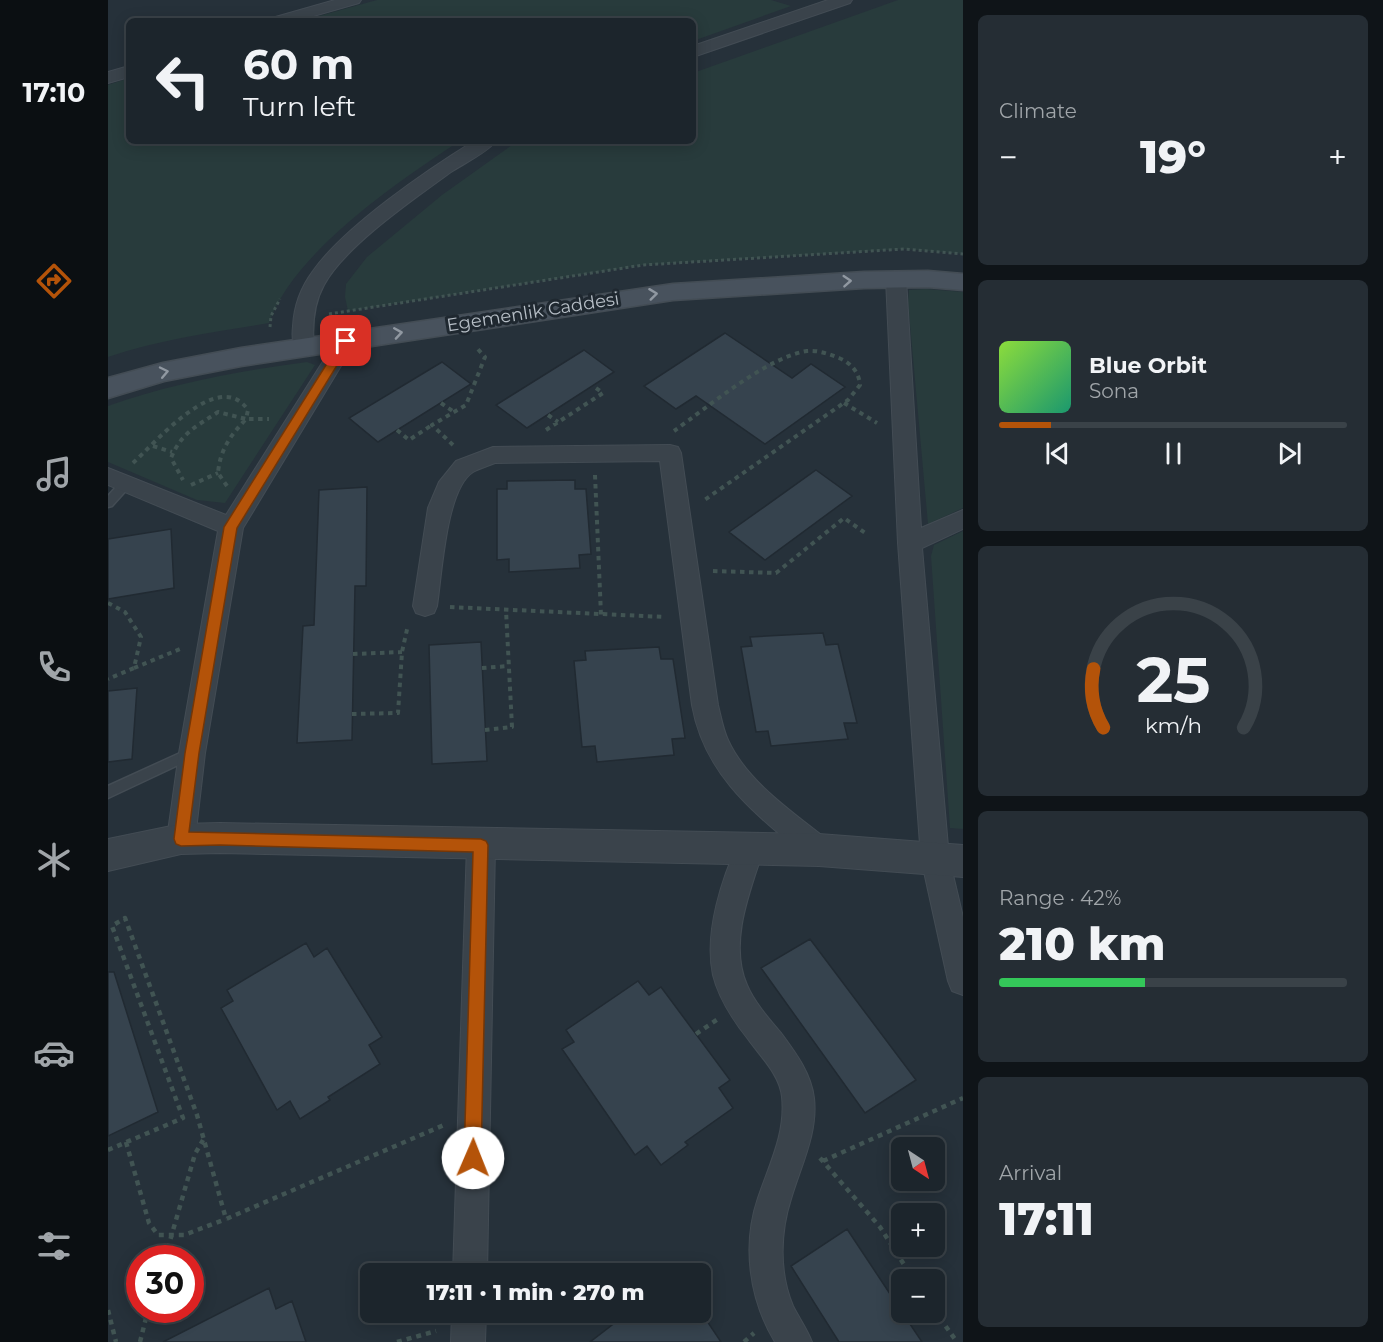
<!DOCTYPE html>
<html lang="en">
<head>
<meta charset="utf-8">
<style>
  body { margin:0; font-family:Montserrat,sans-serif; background:#252d34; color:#f1f3f6; height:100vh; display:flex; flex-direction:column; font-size:22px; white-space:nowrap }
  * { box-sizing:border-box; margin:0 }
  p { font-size:20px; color:#a0a5a9 }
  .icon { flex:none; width:33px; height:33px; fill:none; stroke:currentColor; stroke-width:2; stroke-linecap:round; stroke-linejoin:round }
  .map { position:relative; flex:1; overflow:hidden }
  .side { display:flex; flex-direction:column; gap:15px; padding:15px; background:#0f1418; width:420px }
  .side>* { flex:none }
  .top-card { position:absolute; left:18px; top:18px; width:570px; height:126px; border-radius:9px; box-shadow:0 3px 15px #0003,0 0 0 2px #3a4248; background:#1c252c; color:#f1f3f6; overflow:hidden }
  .needle { width:39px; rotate:144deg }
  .tools { position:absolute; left:783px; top:1137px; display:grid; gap:12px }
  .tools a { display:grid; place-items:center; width:54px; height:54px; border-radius:9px; background:#1c252c; box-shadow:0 3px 15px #0003,0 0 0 2px #3a4248; font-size:30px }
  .speed { position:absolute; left:18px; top:1245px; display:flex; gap:12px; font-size:30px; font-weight:700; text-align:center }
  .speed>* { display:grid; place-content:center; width:78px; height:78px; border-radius:50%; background:#1c252c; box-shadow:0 3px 15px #0003,0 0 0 2px #3a4248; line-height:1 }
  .speed .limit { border:9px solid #d22; background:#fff; color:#111 }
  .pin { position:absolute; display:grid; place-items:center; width:51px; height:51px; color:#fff; margin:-26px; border-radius:12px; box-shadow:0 3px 9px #0006 }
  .me { position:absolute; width:66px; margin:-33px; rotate:1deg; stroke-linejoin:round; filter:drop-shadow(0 0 4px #0008) }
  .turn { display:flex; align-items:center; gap:21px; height:126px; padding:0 18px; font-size:27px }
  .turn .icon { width:78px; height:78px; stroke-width:2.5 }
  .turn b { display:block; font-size:42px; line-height:51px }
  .big { font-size:45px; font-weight:800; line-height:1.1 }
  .side .widget { flex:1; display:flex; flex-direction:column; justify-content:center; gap:9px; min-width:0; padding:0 21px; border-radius:9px; background:#252d34 }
  .side .dial { align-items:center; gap:0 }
  .dial svg { height:156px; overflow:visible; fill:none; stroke:#3a4248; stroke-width:7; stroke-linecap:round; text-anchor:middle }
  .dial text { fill:#f1f3f6; stroke:none }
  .song { display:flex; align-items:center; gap:18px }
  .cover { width:72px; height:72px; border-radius:9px; background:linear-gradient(135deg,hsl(90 70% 55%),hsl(160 70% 35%)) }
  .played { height:6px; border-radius:3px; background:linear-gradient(90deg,#b45309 15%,#3a4248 15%) }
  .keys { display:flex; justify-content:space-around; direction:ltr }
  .heat { display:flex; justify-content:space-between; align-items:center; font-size:33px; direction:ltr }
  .charge { height:9px; border-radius:4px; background:linear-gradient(90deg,#34c759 42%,#3a4248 0) }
  .trip { position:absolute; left:252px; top:1263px; width:351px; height:60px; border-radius:9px; background:#1c252c; box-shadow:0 3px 15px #0003,0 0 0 2px #3a4248; font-weight:800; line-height:60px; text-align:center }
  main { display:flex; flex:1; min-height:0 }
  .menu { display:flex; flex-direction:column; width:108px; justify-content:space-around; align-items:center; background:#0b0f12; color:#a0a5a9 }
  .menu .icon { width:42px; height:42px }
  .menu .current { color:#b45309 }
  .menu b { font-size:27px; color:#f1f3f6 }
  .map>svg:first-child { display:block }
  .green { fill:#283b3c }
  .building { fill:#36434e; stroke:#212a32; stroke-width:1.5 }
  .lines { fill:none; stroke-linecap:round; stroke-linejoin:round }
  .service-casing { stroke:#434c54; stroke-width:3 }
  .minor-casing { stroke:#434c54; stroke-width:2 }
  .tertiary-casing { stroke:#434c54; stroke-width:2 }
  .secondary-casing { stroke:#434c54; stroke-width:3 }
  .path-far2 { stroke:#415453; stroke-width:3; stroke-dasharray:3 3; stroke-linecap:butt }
  .path-far1 { stroke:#415453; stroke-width:4; stroke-dasharray:4.5 4.5; stroke-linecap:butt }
  .path { stroke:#415453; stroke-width:4.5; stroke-dasharray:5 5; stroke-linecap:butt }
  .service { fill:#3a434b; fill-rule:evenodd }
  .minor { fill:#3a434b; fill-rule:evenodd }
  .tertiary { fill:#3a434b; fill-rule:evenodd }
  .secondary { fill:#48525d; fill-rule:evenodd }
  .oneway { stroke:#9098a1 }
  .route { fill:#b45309; stroke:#753606; stroke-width:1.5 }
  .labels { text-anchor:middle; stroke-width:6; stroke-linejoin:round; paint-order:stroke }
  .street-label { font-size:18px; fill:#b6bec6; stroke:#1f2830 }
</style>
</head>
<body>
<main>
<nav class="menu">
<b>17:10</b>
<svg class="icon current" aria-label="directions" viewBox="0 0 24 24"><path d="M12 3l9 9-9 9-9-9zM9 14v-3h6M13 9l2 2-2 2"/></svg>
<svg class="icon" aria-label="music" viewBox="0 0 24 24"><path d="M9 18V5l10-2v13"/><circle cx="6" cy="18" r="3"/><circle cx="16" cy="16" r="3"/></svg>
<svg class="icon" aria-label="phone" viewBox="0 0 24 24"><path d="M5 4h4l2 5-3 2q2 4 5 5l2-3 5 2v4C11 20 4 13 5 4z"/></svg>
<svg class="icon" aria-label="climate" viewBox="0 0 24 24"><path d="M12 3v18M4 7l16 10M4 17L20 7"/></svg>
<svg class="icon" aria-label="car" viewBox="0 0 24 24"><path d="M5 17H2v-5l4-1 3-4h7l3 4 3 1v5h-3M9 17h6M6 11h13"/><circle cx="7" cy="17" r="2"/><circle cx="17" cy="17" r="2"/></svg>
<svg class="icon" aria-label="filters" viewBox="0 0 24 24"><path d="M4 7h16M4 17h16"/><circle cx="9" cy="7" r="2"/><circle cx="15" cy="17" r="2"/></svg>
</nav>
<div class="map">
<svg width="855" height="1342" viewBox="0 0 855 1342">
  <rect width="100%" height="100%" fill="#26313a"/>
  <path class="green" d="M269 0H663L683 6 585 41V21H193Z
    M790 0H855V254L796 249 535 265 240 311 237 297 238 284 259 257 334 195 404 145 413 141H585V73Z
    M21 78V141H352C290 181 185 253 161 323 107 332 52 339 0 357V85Z
    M818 289 855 292V508L820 524 800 302 801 290Z
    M199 362 207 365 117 503 89 500 0 462V406C65 383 131 371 199 362Z
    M855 531V829L842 828 823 556 826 545Z"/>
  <path class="building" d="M617 333 684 378 703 364 737 387 657 444 588 396 568 409 536 386Z
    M476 350 506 372 419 428 388 405Z
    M334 362 363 384 270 442 241 418Z
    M708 470 744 496 657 560 621 532Z
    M467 480V489H478L483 554 471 555 472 568 401 572V559L389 560V489H399V481Z
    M259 487 258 586H247L244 740 189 743 195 626 206 625 211 490Z
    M63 529 66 588 0 599V539Z
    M715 633 718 645 730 644 749 723H736L740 739 663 746 660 731 648 732 633 647 644 646 642 637Z
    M373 642 379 761 324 764 321 645Z
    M551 647 553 659H565L577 738 564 739 566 755 489 762 487 746 474 747 466 661 478 660 477 651Z
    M29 688 24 759 0 762V691Z
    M702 939 808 1080 757 1113 653 968Z
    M198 943 206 957 219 948 274 1037 261 1045 272 1064 220 1097 222 1100 192 1119 182 1101 169 1110 113 1008 125 1001 119 990Z
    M0 972H6L50 1112 0 1136Z
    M530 981 541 995 553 987 622 1080 611 1088 625 1108 577 1142 580 1145 553 1165 539 1146 527 1155 454 1049 466 1042 458 1030Z
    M739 1229 794 1312 814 1342H731L683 1266Z
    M161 1288 168 1309 184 1301 198 1342H55Z
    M521 1312H593L613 1342H482Z"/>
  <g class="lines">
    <g class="service-casing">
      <path id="service" d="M18 479 22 480 23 483 22 486 4 506 0 507V496L14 480Z
        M83 748 87 749 89 753 87 757 0 798V786Z"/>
    </g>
    <g class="minor-casing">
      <path id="minor" d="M227 0H253L251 3 188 21H162L164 18Z
        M720 0H744L742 3 585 57V46Z
        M21 66V77L0 83V72Z
        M366 141H388C380 152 355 164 343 172 306 199 237 246 216 285 205 305 204 326 206 348L203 353 196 355 189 353C184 345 184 335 185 326 186 306 193 287 205 271 237 226 319 170 366 141Z
        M788 273 795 274 798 279 813 528 855 510V529L814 548 841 858 855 917V995L844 991 840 981 813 858 790 543 778 279 781 274Z
        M238 334 245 336 248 341 135 528 97 753 87 839 83 848 73 851 63 848 59 839 71 753 110 531 0 485V468L118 515 231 336Z
        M562 445 570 447 573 453 610 705C613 717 615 729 620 740 639 782 686 813 721 841L725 850 721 859 711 863 701 859C648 814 597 777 584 705L552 461 387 463C380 466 372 468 365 472 338 489 334 574 329 606L326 613 317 616 308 613 305 606 320 508 331 482 348 461 385 447Z
        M373 832 383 836 387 845 379 1274H345L359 845 363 836Z
        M642 835 652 839 656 848C643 889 620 942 639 985 646 1002 661 1019 673 1033 687 1052 703 1073 706 1098 710 1133 693 1165 683 1199 672 1233 671 1273 685 1306 691 1318 699 1329 704 1342H667C641 1299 634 1245 650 1198 661 1165 678 1133 674 1097 672 1075 652 1056 640 1039 625 1020 611 999 605 975 596 932 614 878 632 839Z
        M344 1312H378L377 1342H343Z"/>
    </g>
    <g class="tertiary-casing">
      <path id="tertiary" d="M112 823 711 834 855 845V877L711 866 112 853 73 854 0 871V839L73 824Z"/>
    </g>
    <g class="secondary-casing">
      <path id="secondary" d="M820 271 855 274V290L820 287 756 288 565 300 133 366 56 381 0 398V378L55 363 133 348 565 284 756 272Z"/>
    </g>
    <path class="path-far2" d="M221 314 535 265 796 249 855 254
      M162 327 163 316 172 299"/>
    <path class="path-far1" d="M333 403 346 412
      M736 403 769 423
      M440 415 450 422
      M289 430 301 440 324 425
      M438 430 495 393 485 386
      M566 431C600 407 659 357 699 351 710 350 721 354 731 358 743 363 751 372 752 385L740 400 595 501
      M345 445 324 425 358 405 377 357 368 347
      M45 446 64 452
      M25 463C48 442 111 367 140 410L138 419 110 412C89 426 73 433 63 458L75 480
      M487 475 493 615
      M83 485 110 473
      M119 486 110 473C112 450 122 436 138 419H161
      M605 571 668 573 736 518 760 535
      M0 603 17 612 33 637 26 668 0 679
      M342 607 557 617
      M245 654 294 652
      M26 668 72 649
      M374 668 401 666
      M244 714 290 713 294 652 300 625
      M377 730 404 727 398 610"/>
    <path class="path" d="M588 1034 610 1019
      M18 1142 41 1223 50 1235H76L118 1219
      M0 1150 75 1118 4 926 17 918 89 1115 118 1219 336 1125
      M712 1158 772 1227 806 1280
      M715 1161 855 1098
      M57 1258 87 1154 95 1140
      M0 1310 8 1342
      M826 1310 849 1342
      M32 1342 40 1310
      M289 1342 328 1331
      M636 1342 646 1333"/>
    <use href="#service" class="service"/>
    <use href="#minor" class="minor"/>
    <use href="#tertiary" class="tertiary"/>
    <use href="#secondary" class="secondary"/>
  </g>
  <defs><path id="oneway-chevron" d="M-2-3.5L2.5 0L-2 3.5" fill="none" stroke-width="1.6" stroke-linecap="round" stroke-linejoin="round" transform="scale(1.5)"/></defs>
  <g class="oneway">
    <use href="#oneway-chevron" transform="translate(739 281) rotate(-4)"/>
    <use href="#oneway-chevron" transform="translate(545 294) rotate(-7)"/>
    <use href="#oneway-chevron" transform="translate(290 333) rotate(-9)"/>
    <use href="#oneway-chevron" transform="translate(56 372) rotate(-12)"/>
  </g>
  <path class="route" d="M238 337 244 341 129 528 91 753 81 832 373 839 378 841 380 845 373 1158 371 1164 365 1167 359 1164 356 1158 365 852 112 845 73 846 68 844 66 839 77 753 116 527 235 338Z"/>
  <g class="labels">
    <g class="street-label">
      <text transform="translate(425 312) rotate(-9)" y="6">Egemenlik Caddesi</text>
    </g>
  </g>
</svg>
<div class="tools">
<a><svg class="needle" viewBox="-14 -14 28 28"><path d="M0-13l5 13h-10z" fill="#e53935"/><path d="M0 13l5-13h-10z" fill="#a0a5a9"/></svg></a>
<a>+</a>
<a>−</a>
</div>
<div class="speed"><div class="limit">30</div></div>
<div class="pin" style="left:238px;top:341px;background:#d93025"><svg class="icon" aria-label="arrive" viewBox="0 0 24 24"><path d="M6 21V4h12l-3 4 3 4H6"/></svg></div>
<svg class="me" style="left:365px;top:1158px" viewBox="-20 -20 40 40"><circle r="19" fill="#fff"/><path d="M0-13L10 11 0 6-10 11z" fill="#b45309"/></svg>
<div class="trip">17:11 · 1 min · 270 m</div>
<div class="top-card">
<div class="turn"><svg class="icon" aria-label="left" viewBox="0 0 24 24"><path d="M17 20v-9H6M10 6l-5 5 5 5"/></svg><div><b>60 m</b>Turn left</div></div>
</div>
</div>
<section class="side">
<div class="widget"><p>Climate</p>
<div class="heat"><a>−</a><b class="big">19°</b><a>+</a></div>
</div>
<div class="widget">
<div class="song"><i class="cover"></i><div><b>Blue Orbit</b><p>Sona</p></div></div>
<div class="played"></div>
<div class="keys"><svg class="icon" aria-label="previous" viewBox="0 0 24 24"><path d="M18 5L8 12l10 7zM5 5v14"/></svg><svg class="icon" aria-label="pause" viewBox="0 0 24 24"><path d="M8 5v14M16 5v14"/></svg><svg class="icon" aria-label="next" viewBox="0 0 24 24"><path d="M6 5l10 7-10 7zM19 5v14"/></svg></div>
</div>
<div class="widget dial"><svg viewBox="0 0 100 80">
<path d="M14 69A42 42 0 1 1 86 69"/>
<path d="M14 69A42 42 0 0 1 9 39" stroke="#b45309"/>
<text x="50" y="56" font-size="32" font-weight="700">25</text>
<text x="50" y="72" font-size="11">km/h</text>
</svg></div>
<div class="widget"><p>Range · 42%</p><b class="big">210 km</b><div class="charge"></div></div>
<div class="widget"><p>Arrival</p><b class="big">17:11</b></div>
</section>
</main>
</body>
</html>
